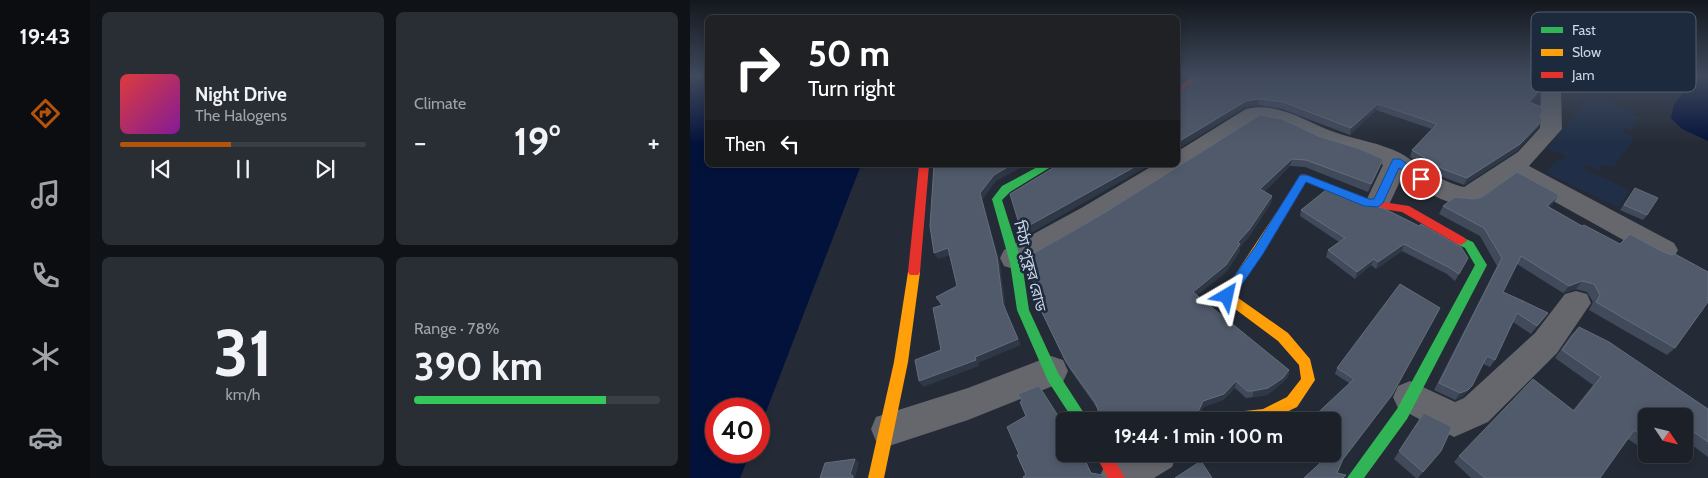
<!DOCTYPE html>
<html lang="en">
<head>
<meta charset="utf-8">
<style>
  body { margin:0; font-family:Cabin,"Noto Sans Bengali",sans-serif; background:#292d34; color:#f1f3f6; height:100vh; display:flex; flex-direction:column; font-size:19px; white-space:nowrap }
  * { box-sizing:border-box; margin:0 }
  p { font-size:16px; color:#a0a3a8 }
  .icon { flex:none; width:28px; height:28px; fill:none; stroke:currentColor; stroke-width:2; stroke-linecap:round; stroke-linejoin:round }
  .map { position:relative; flex:1; overflow:hidden }
  .side { display:flex; flex-direction:column; gap:12px; padding:12px; background:#0f1216; width:600px }
  .side>* { flex:none }
  .top-card { position:absolute; left:15px; top:15px; width:475px; height:152px; border-radius:8px; box-shadow:0 2px 8px #0003,0 0 0 1px #3a3e45; background:#202124; color:#fff; overflow:hidden }
  .needle { width:32px; rotate:125deg }
  .tools { position:absolute; left:948px; top:408px; display:grid; gap:10px }
  .tools a { display:grid; place-items:center; width:55px; height:55px; border-radius:8px; background:#1c2028; box-shadow:0 2px 8px #0003,0 0 0 1px #3a3e45; font-size:25px }
  .speed { position:absolute; left:15px; top:398px; display:flex; gap:10px; font-size:25px; font-weight:700; text-align:center }
  .speed>* { display:grid; place-content:center; width:65px; height:65px; border-radius:50%; background:#1c2028; box-shadow:0 2px 8px #0003,0 0 0 1px #3a3e45; line-height:1 }
  .speed .limit { border:8px solid #d22; background:#fff; color:#111 }
  .pin { position:absolute; display:grid; place-items:center; width:42px; height:42px; color:#fff; margin:-21px; border:2px solid #fff; border-radius:50%; box-shadow:0 1px 5px #0007 }
  .me { position:absolute; width:55px; margin:-28px; rotate:36deg; stroke-linejoin:round; filter:drop-shadow(0 0 4px #0008) }
  .turn { display:flex; align-items:center; gap:18px; height:105px; padding:0 20px; font-size:22px }
  .turn .icon { width:65px; height:65px; stroke-width:2.5 }
  .turn b { display:block; font-size:35px; line-height:42px }
  .then { display:flex; align-items:center; height:48px; padding:0 20px; background:#0003; gap:10px; font-size:19px }
  .big { font-size:38px; font-weight:700; line-height:1.1 }
  .side .tile { flex:1; display:flex; flex-direction:column; justify-content:center; gap:8px; min-width:0; padding:0 18px; border-radius:8px; background:#292d34 }
  .side .dial { align-items:center; gap:0 }
  .dial b { font-size:65px; line-height:1 }
  .song { display:flex; align-items:center; gap:15px }
  .cover { width:60px; height:60px; border-radius:8px; background:linear-gradient(135deg,hsl(0 70% 55%),hsl(290 70% 35%)) }
  .played { height:5px; border-radius:2px; background:linear-gradient(90deg,#b45309 45%,#3a3e45 45%) }
  .keys { display:flex; justify-content:space-around; direction:ltr }
  .heat { display:flex; justify-content:space-between; align-items:center; font-size:28px; direction:ltr }
  .charge { height:8px; border-radius:4px; background:linear-gradient(90deg,#34c759 78%,#3a3e45 0) }
  .side .tiles { flex:1; display:grid; gap:12px; grid-template-columns:repeat(2,1fr) }
  .trip { position:absolute; left:366px; top:412px; width:285px; height:50px; border-radius:8px; background:#1c2028; box-shadow:0 2px 8px #0003,0 0 0 1px #3a3e45; font-weight:700; line-height:50px; text-align:center }
  main { display:flex; flex:1; min-height:0 }
  .tab-bar { display:flex; flex-direction:column; width:90px; justify-content:space-around; align-items:center; background:#0b0d10; color:#a0a3a8 }
  .tab-bar .icon { width:35px; height:35px }
  .tab-bar .selected { color:#b45309 }
  .tab-bar b { font-size:22px; color:#f1f3f6 }
  .map>svg:first-child { display:block }
  .built { fill:#202f47 }
  .water { fill:#03123b }
  .lines { fill:none; stroke-linecap:round; stroke-linejoin:round }
  .street { fill:#65676c; fill-rule:evenodd }
  .fast { fill:#30b455; fill-rule:evenodd }
  .slow { fill:#ff9f0a; fill-rule:evenodd }
  .jam { fill:#e5322d; fill-rule:evenodd }
  .wall { fill:#414a5b }
  .shaded-wall { fill:#2f3846 }
  .building { fill:#505a6a; stroke:#636d7d }
  .route { fill:#1a73e8; stroke:#114b97 }
  .labels { text-anchor:middle; stroke-width:5; stroke-linejoin:round; paint-order:stroke }
  .street-label { font-size:15px; fill:#cdd6e3; stroke:#1d2a3e }
  .key { fill:#1d2a3e; stroke:#525e70; stroke-width:1 }
  .key-label { font-size:14px; fill:#cdd6e3 }
</style>
</head>
<body>
<main>
<nav class="tab-bar">
<b>19:43</b>
<svg class="icon selected" aria-label="directions" viewBox="0 0 24 24"><path d="M12 3l9 9-9 9-9-9zM9 14v-3h6M13 9l2 2-2 2"/></svg>
<svg class="icon" aria-label="music" viewBox="0 0 24 24"><path d="M9 18V5l10-2v13"/><circle cx="6" cy="18" r="3"/><circle cx="16" cy="16" r="3"/></svg>
<svg class="icon" aria-label="phone" viewBox="0 0 24 24"><path d="M5 4h4l2 5-3 2q2 4 5 5l2-3 5 2v4C11 20 4 13 5 4z"/></svg>
<svg class="icon" aria-label="climate" viewBox="0 0 24 24"><path d="M12 3v18M4 7l16 10M4 17L20 7"/></svg>
<svg class="icon" aria-label="car" viewBox="0 0 24 24"><path d="M5 17H2v-5l4-1 3-4h7l3 4 3 1v5h-3M9 17h6M6 11h13"/><circle cx="7" cy="17" r="2"/><circle cx="17" cy="17" r="2"/></svg>
</nav>
<section class="side">
<div class="tiles">
<div class="tile">
<div class="song"><i class="cover"></i><div><b>Night Drive</b><p>The Halogens</p></div></div>
<div class="played"></div>
<div class="keys"><svg class="icon" aria-label="previous" viewBox="0 0 24 24"><path d="M18 5L8 12l10 7zM5 5v14"/></svg><svg class="icon" aria-label="pause" viewBox="0 0 24 24"><path d="M8 5v14M16 5v14"/></svg><svg class="icon" aria-label="next" viewBox="0 0 24 24"><path d="M6 5l10 7-10 7zM19 5v14"/></svg></div>
</div>
<div class="tile"><p>Climate</p>
<div class="heat"><a>−</a><b class="big">19°</b><a>+</a></div>
</div>
<div class="tile dial"><b>31</b><p>km/h</p></div>
<div class="tile"><p>Range · 78%</p><b class="big">390 km</b><div class="charge"></div></div>
</div>
</section>
<div class="map">
<svg width="1018" height="478" viewBox="0 0 1018 478">
  <rect width="100%" height="100%" fill="#252b36"/>
  <path class="built" d="M898 99 905 102 908 99 944 112 942 115 949 117 940 130 935 128 932 131 945 137 923 168 913 164 908 170 894 165 892 168 939 190 929 207 856 173 868 159 872 161 876 156 857 148Z"/>
  <path class="water" d="M0 77H17L18 165H171L69 430V409H26V451H61L50 478H0Z
    M1006 77H1018V141L992 129 981 118 984 104Z"/>
  <g class="lines">
    <path class="street" d="M859 77H879L871 89 872 129 839 166 984 243 988 250 984 257 974 261 964 257 822 178C811 186 799 197 787 203 767 213 729 188 712 177L697 209 688 212 679 209 675 203 693 165C672 153 649 150 627 142 608 135 590 119 569 120L411 221 334 266 324 269 314 266 310 258 314 250 393 207 464 165H488V151L556 109C590 101 617 123 647 133 668 140 690 143 710 153 731 165 750 182 774 187L828 152 850 128 851 89Z
      M886 291 897 294 901 303 867 353 798 422 764 437 708 408 703 397 708 386 720 381 765 402 774 398 845 333 875 294Z
      M361 356 373 360 378 371 373 382 278 420 199 446 186 441 181 429 186 417 278 388Z
      M433 454H487L482 467 464 478H409L415 465Z"/>
    <path class="fast" d="M351 165H364L320 192 312 200 332 263 339 310 368 373 399 421H384L358 381 327 310 320 263 302 199 312 186Z
      M771 237 783 242 797 265 717 419 674 478H657L707 409 785 265 775 248 767 244 765 241Z"/>
    <path class="slow" d="M590 212 595 216 544 295 598 333 620 359 625 380 607 407 578 421H520L522 416 527 414 573 409 597 397 611 379 609 365 588 341 533 300 531 296 586 213Z
      M224 267 228 269 230 272 218 362 194 478H178L204 362 218 272 220 269Z"/>
    <path class="jam" d="M502 77H512L488 92V87Z
      M229 165H239L230 272 228 275H220L218 272Z
      M614 174 680 200 719 206 775 238 777 241 771 245 767 244 712 212 674 206 616 182 594 219H586L585 216 586 213 610 175Z
      M405 454H421L435 478H418Z"/>
  </g>
  <path class="wall" d="M853 83 849 93 841 103 849 117 848 127 827 151 774 185 750 176 720 157 722 150 742 129 686 110 660 135 592 109 568 105 555 107 488 149V91Z
    M570 115 592 119 628 136 670 149 693 159 691 166 678 192 615 167 600 166 574 192 582 196 581 203 558 238 550 247V251L536 272 507 295 599 370 598 377 591 384 577 395 556 398 545 388 533 400 513 407 508 418 503 421H375V454H392L401 473 412 475 414 478H334L333 477 336 475 327 455 329 454 317 427 336 416 330 402 332 401 328 394 349 386 372 422 374 417 409 415 407 408 379 368 350 309 347 302 339 256 411 215Z
    M945 188 957 215 953 220 930 210Z
    M869 195 863 203 859 207 985 348 977 355 899 310 903 302 897 292 886 289 873 293 827 264 813 292 858 313 841 334 823 322 805 360 800 367 793 364 782 386 773 396 765 400 744 390 807 266 790 236 749 214 753 206 783 199Z
    M611 210 778 258 765 281 757 274 712 251 686 269 681 265 665 279 636 257 638 250 649 242 610 216Z
    M889 327 1018 409V457L994 439V416H956V443L950 447 938 439 910 478H781L764 462 769 456 883 410 903 385 865 358 881 335Z
    M647 368 698 401 651 463 647 473 614 478 638 456 636 454H642L659 383 645 374Z
    M734 413 751 451 728 478H726L704 459Z"/>
  <path class="shaded-wall" d="M852 87 849 93 836 109 839 102Z
    M569 99 568 105 555 107 488 149V142L556 101Z
    M688 104 686 110 660 135 661 128Z
    M852 121 848 127 827 151 774 185 777 178Z
    M602 159 600 166 569 197 570 189Z
    M693 159 691 166 678 192 681 184Z
    M321 165H336L306 181 292 200 310 263 316 310 331 345 288 363 289 366 233 387 229 381 285 357 313 304 290 193 304 175Z
    M448 165H460L334 237 331 230Z
    M869 195 863 203 851 214 857 206Z
    M582 196 581 203 558 238 550 247V251L536 272 503 299V292L548 242Z
    M714 244 712 251 686 269 688 262Z
    M258 248 261 255 248 259 244 253Z
    M684 259 681 265 665 279 667 272Z
    M892 281 886 289 873 293 879 286Z
    M746 315 698 401 650 464 653 459Z
    M599 370 598 377 591 384 577 395 563 397V391Z
    M546 381 545 388 533 400 513 407 508 418 503 421H494L513 401Z
    M782 386 773 396 765 400 770 393Z
    M165 459 169 463 165 478 160 474Z"/>
  <path class="building" d="M511 77H855L853 81 852 87 839 102 852 107V112L849 117 852 118V121L830 144 777 178 753 169 722 150 747 124 688 104 661 128 593 102 569 99 556 101 488 142V91L496 89Z
    M570 115 592 119 628 136 670 149 693 159 681 184 616 160 602 159 570 189 582 196 559 230 548 242 550 244 536 265 503 292 599 370 593 378 578 388 563 391H557L546 381 534 394 513 401 508 412 494 421H375V454H392L401 473 412 475 414 478H334L333 477 336 475 327 455 329 454 317 427 336 416 330 402 332 401 328 394 349 386 372 422 374 417 410 415 405 402 376 362 347 302 339 256 411 215Z
    M244 165H321L304 175 290 193 307 257 313 304 328 339 285 357 286 360 229 381 225 360 251 350 243 308 252 305 246 297 267 286 258 248 244 253 240 226Z
    M368 165H448L331 230 320 194Z
    M827 172 869 195 857 206 892 226 894 225 930 244 940 234 971 251 981 255 985 254 1018 272V302L985 348 906 302 910 295 904 284 892 281 879 286 831 256 813 292 833 301 832 303 833 301 858 313 847 326 827 313 805 360 797 356 782 386 778 390 770 393 749 383 812 258 794 228 753 206 765 197 783 199 792 197Z
    M945 188 968 198 957 215 934 205Z
    M636 190 670 204 693 208 729 226 731 224 771 247 778 258 769 274 760 268 714 244 688 262 684 259 667 272 638 250 655 238 611 210Z
    M710 284 750 308 702 395 653 459 647 473 656 475 653 478H614L640 454H642V421H619L664 379 647 368Z
    M889 327 919 342 1018 409V442L994 425V416H982L974 411 972 416H956V438L944 430 910 478H795L769 456 843 379 884 411 911 377 872 350Z
    M734 413 762 427 751 451 733 472 709 451Z
    M165 459 160 474 163 476V478H130L135 463Z
    M511 461 522 478H485Z"/>
  <linearGradient id="sky" x2="0" y2="1"><stop stop-color="#14181e"/><stop offset="0.53" stop-color="#404a5d"/><stop offset="1" stop-color="#404a5d" stop-opacity="0"/></linearGradient>
  <rect width="1018" height="144" fill="url(#sky)"/>
  <path class="route" d="M703 159H710L734 176 736 179 734 181H727L709 168 693 203 688 207 674 206 616 182 573 254 542 299H533L531 296 533 292 565 247 610 175H617L679 199H684Z"/>
  <g class="labels">
    <g class="street-label">
      <text transform="translate(340 266) rotate(76)" y="5">মিঠা পুকুর রোড</text>
    </g>
  </g>
  <rect x="841" y="12" width="165" height="80" rx="8" class="key"/>
  <rect x="851" y="27" width="22" height="6" fill="#30b455"/>
  <rect x="851" y="49" width="22" height="7" fill="#ff9f0a"/>
  <rect x="851" y="72" width="22" height="6" fill="#e5322d"/>
  <g class="key-label">
    <text x="882" y="35">Fast</text>
    <text x="882" y="57">Slow</text>
    <text x="882" y="80">Jam</text>
  </g>
</svg>
<div class="tools">
<a><svg class="needle" viewBox="-14 -14 28 28"><path d="M0-13l5 13h-10z" fill="#e53935"/><path d="M0 13l5-13h-10z" fill="#a0a3a8"/></svg></a>
</div>
<div class="speed"><div class="limit">40</div></div>
<div class="pin" style="left:731px;top:179px;background:#d93025"><svg class="icon" aria-label="arrive" viewBox="0 0 24 24"><path d="M6 21V4h12l-3 4 3 4H6"/></svg></div>
<svg class="me" style="left:537px;top:296px" viewBox="-20 -20 40 40"><path d="M0-17L14 15 0 8-14 15z" fill="#1a73e8" stroke="#fff" stroke-width="4"/></svg>
<div class="trip">19:44 · 1 min · 100 m</div>
<div class="top-card">
<div class="turn"><svg class="icon" aria-label="right" viewBox="0 0 24 24"><path d="M7 20v-9h11M14 6l5 5-5 5"/></svg><div><b>50 m</b>Turn right</div></div>
<div class="then">Then<svg class="icon" aria-label="left" viewBox="0 0 24 24"><path d="M17 20v-9H6M10 6l-5 5 5 5"/></svg></div>
</div>
</div>
</main>
</body>
</html>
